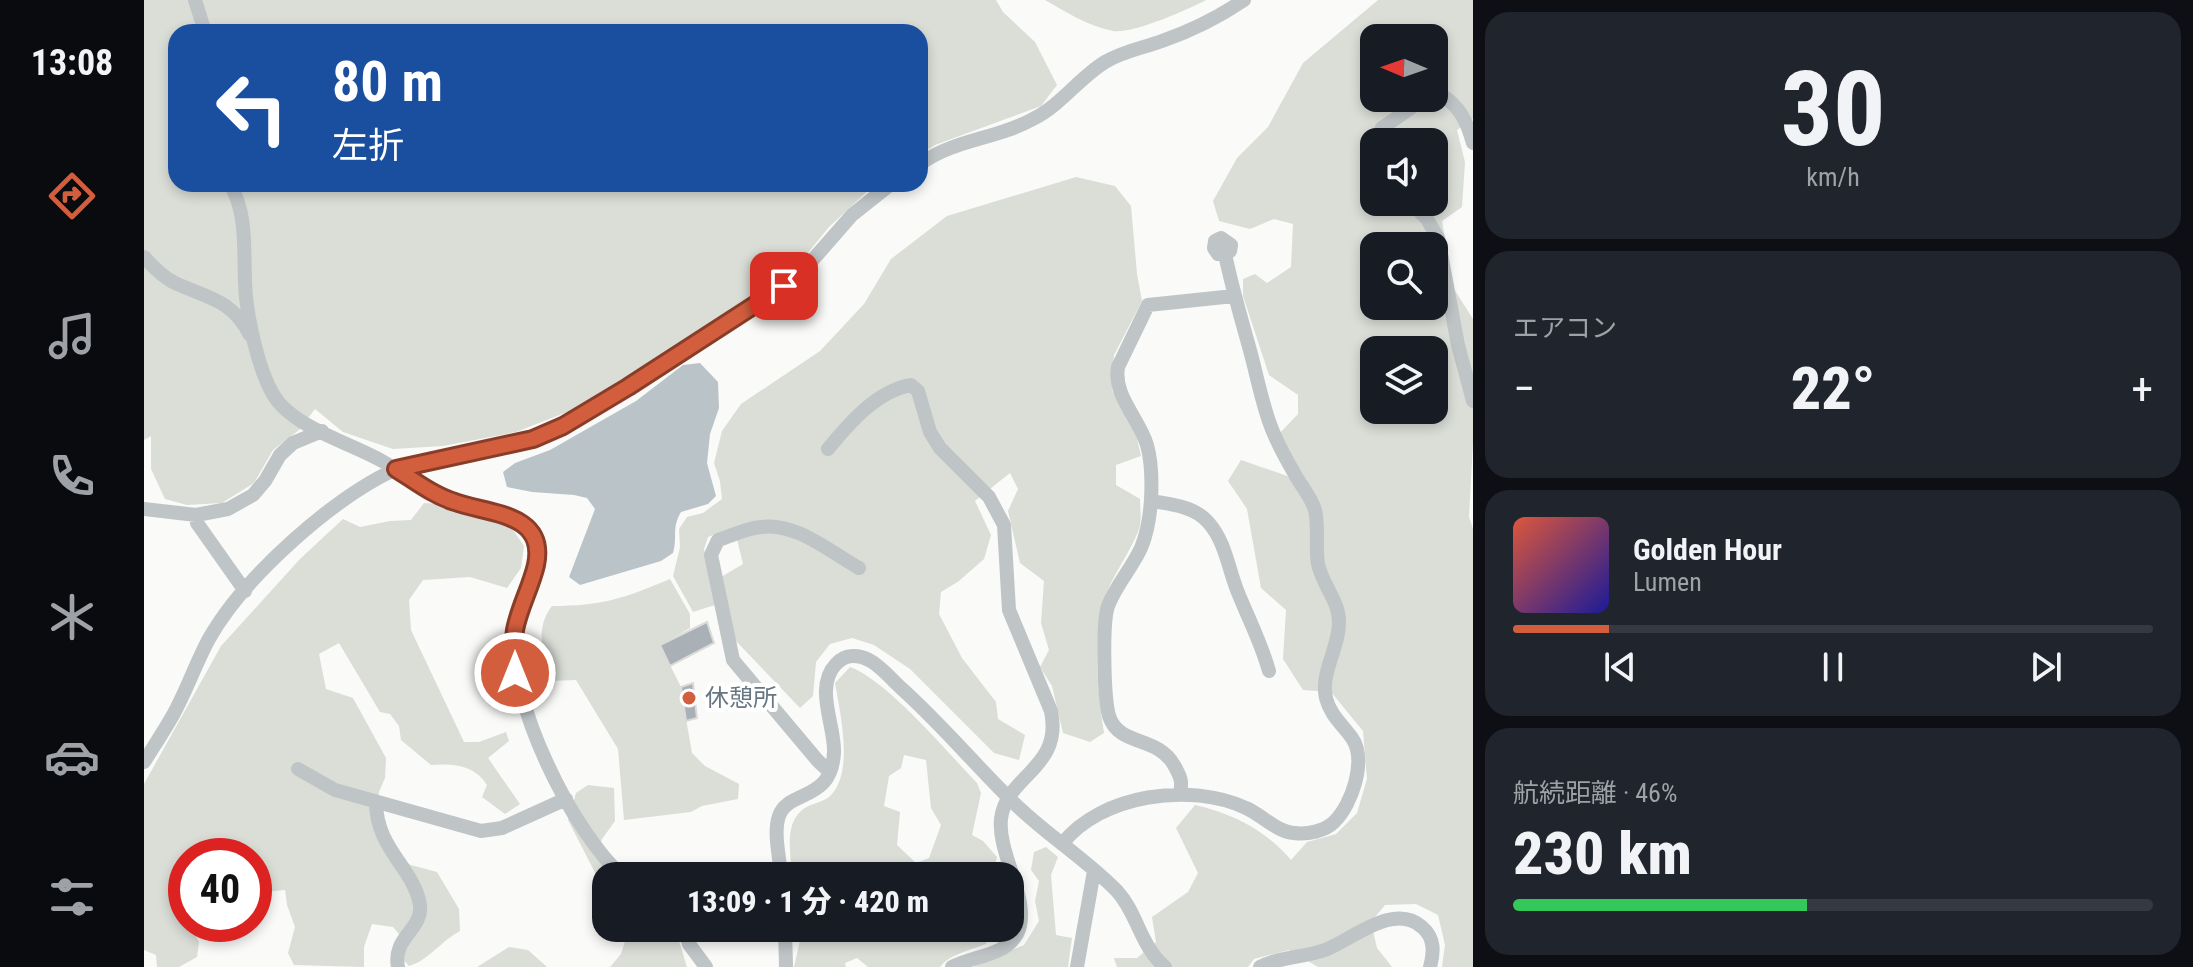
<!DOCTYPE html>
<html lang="ja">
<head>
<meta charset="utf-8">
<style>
  body { margin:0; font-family:"Roboto Condensed","Noto Sans JP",sans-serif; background:#20242c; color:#f1f3f6; height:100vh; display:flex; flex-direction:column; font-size:30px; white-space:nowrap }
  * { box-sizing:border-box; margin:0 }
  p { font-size:26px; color:#9ea1a6 }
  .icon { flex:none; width:44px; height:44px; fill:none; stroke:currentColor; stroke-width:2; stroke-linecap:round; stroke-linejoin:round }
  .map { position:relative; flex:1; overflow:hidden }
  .sheet { display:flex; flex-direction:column; gap:12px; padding:12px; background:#0d0f14; width:720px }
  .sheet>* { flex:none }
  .hud { position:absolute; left:24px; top:24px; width:760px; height:168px; border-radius:24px; box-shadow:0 4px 12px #0003; background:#1a4fa0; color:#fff; overflow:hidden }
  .needle { width:52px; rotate:272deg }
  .controls { position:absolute; left:1216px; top:24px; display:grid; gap:16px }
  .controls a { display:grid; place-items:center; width:88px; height:88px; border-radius:16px; background:#171b24; box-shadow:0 4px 12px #0003; font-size:40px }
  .speed { position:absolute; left:24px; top:838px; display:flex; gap:16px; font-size:40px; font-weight:700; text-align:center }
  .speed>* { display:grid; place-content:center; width:104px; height:104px; border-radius:50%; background:#171b24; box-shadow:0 4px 12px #0003; line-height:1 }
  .speed .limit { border:12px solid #d22; background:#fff; color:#111 }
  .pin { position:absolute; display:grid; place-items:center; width:68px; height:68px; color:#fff; margin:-34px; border-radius:16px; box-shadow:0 4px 12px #0006 }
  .me { position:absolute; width:88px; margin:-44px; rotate:0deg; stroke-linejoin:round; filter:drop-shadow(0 0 6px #0008) }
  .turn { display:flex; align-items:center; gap:28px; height:168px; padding:0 32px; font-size:36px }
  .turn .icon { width:104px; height:104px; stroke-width:2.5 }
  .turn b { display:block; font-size:56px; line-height:68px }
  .big { font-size:60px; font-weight:800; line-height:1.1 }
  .sheet .card { flex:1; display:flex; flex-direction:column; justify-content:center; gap:12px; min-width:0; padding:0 28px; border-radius:24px; background:#20242c }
  .sheet .dial { align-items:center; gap:0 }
  .dial b { font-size:104px; line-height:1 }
  .song { display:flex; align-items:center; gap:24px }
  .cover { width:96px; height:96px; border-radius:12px; background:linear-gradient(135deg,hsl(10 70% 55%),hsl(240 70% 35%)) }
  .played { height:8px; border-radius:4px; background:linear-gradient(90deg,#d35e3e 15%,#363941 15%) }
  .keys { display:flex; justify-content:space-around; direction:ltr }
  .heat { display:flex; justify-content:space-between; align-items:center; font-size:44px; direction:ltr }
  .charge { height:12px; border-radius:6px; background:linear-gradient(90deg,#34c759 46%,#363941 0) }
  .trip { position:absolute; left:448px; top:862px; width:432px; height:80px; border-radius:24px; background:#171b24; box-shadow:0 4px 12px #0003; font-weight:800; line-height:80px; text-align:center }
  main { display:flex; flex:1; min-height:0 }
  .menu { display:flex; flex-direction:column; width:144px; justify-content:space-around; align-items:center; background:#090b0e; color:#9ea1a6 }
  .menu .icon { width:56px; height:56px }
  .menu .current { color:#d35e3e }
  .menu b { font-size:36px; color:#f1f3f6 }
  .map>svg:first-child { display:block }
  .green { fill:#daded7; fill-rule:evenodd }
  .water { fill:#bac4c8 }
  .building { fill:#a9b0b6; stroke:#dbdbda; stroke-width:2 }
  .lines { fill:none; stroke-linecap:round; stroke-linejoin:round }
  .minor { stroke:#bfc4c7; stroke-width:14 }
  .route-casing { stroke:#893d28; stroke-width:20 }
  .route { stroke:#d35e3e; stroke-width:14 }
  .poi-dot { fill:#d35e3e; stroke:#fff; stroke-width:3 }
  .labels { text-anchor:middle; stroke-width:8; stroke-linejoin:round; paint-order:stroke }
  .poi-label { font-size:24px; fill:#677680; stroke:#fff; text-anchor:start }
</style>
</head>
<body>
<main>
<nav class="menu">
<b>13:08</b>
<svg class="icon current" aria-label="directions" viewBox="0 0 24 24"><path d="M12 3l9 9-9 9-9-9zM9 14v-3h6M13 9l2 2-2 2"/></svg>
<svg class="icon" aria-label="music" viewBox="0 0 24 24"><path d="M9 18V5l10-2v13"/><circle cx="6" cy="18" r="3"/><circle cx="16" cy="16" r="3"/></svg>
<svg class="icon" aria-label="phone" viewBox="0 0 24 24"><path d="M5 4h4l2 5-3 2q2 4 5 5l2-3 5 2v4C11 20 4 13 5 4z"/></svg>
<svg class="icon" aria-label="climate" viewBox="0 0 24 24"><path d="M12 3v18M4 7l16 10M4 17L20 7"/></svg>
<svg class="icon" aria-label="car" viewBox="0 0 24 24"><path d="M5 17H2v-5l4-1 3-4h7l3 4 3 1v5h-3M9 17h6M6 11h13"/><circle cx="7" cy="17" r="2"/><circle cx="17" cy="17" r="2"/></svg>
<svg class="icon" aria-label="filters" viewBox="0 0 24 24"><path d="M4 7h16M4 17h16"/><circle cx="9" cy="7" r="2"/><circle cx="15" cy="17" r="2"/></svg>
</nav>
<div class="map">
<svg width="1329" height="967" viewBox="0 0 1329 967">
  <rect width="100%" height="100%" fill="#fafaf8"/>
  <path class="green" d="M0 0H852L859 12 891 42 913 85 897 106 791 145 776 154V32H32V184H731L685 227 650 270 436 407 372 432 299 446 249 449 199 432 171 409 155 430 129 450 110 483 78 503 43 505 21 499 7 469V436L0 440Z
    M901 0H1062C1043 10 989 34 969 31 944 26 922 12 901 0Z
    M1234 0H1329V119L1313 130 1321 162 1318 207 1298 221 1310 289 1329 319V442L1325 517 1329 529V967H1298L1301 945 1294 915 1272 904 1241 905 1227 922 1233 948 1248 967H1174L1145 950 1110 959 1104 967H973L970 958H993L1012 942 1008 917 1044 892 1054 873 1032 828 1051 805C1090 814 1121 830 1147 860L1163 842 1192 834 1213 813 1223 779 1219 731 1187 692 1159 690 1139 659 1142 610 1117 588 1103 509 1084 481 1097 460 1158 481 1135 434 1154 414V395L1125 375 1099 296V279L1111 274 1123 283 1147 267 1149 224 1130 219 1106 229 1075 221 1069 201 1093 158 1124 127 1159 63ZM1230 38H1290V98H1230ZM1230 142H1290V202H1230ZM1230 246H1290V306H1230ZM1230 350H1290V410H1230Z
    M932 177 971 186 987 206 993 274 998 301 970 355 968 390 990 425 997 456 972 465V485L996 499C996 508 998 521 995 529 985 556 964 580 958 608 949 649 954 693 960 733L946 742 919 733 908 686 896 667 905 650 897 623 900 581 876 563 864 511 874 489 866 473 831 501 847 535 840 559 815 581 797 592 795 614 818 658 852 702 854 719 881 735 875 760 850 753 766 669 730 645 708 638 686 644 672 662 669 696 656 708 591 640 577 577 599 564 592 535 584 529 564 537 560 549 571 605 549 612 529 576 536 547 535 529 543 517 559 513 578 499 576 481 570 463 578 431 597 404 676 351 720 304 747 259 803 216Z
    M280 503 298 504 367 527 380 546 377 568 363 588 326 577 279 580 265 600 267 630 320 742H335L362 732 365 741 344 758 376 804 361 814 338 797 343 785C331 765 309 763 287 765L257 740 255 726 246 714 236 712 195 643 175 654 182 689 209 698 242 758 241 778 235 792 230 827 244 854 267 865 293 872 315 909 316 931C297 941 285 960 265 966L255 955 260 940 249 927 228 924 220 947V967L150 965 144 953 151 927 143 905 141 890 110 893V856H42V924H45L55 942 53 957 35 967H13L12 955 0 950V784L77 646 156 559 199 519 216 527 246 521 267 520Z
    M526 579 546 614V628L516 645 536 685 548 753 561 766 595 784 594 799 558 806 547 812 480 820 474 749 432 680 408 681C399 656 390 629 408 606 458 606 481 598 526 579Z
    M706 667C744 681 802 751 833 783L837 793 828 835 839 841 853 857 849 872 836 876H648C647 856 640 826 657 811 664 804 677 803 685 797 711 774 696 713 691 683ZM760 755 782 760 787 808 797 825 785 858 772 863 753 845 756 812 740 806 745 776 757 768Z
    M444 785 470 788 471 821 458 839 453 855 471 876H462V894L424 820 432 793Z
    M902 847 914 857 907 875 912 935 928 938 924 967H829L880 945 895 921 891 901 895 881 887 870 890 852Z
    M485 928H531L543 967H466L477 954Z
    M656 928H837L846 931 842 944C827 950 806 954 796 967H724L713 958 701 963 702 967H650L657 936Z
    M365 947 384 950 403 967H333Z"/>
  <path class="water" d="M556 363 574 382 575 408 566 434 563 463 572 496 564 504 537 512C527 529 534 536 529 553L517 561 436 585 425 577 451 509 443 498 430 495 388 492 363 487 359 472 371 463 406 450 492 401 539 365Z"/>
  <path class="building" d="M563 622 570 643 526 666 516 645Z
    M549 683 553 718 542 721 537 687Z"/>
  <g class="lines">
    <path class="minor" d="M51 0 61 32
      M1290 95 1296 94C1316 106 1323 122 1329 143
      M1231 142 1238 128 1281 98
      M1230 144V164
      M776 164C811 139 853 139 889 119 917 105 935 78 961 62 979 51 999 48 1018 41 1047 31 1075 17 1100 0
      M86 184C106 218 98 260 102 297 105 325 117 384 137 405 163 432 206 443 238 461 262 475 285 493 311 503 328 508 348 508 364 515 376 519 385 528 389 540 400 571 374 602 371 633 363 700 428 831 478 876
      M1266 202 1283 219 1294 238 1314 345 1329 401
      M0 257C8 266 18 276 29 282 62 298 87 298 106 335
      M684 449C705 423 733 391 767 385L774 391 786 432 796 448 845 497 860 525 865 610 907 711C919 769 862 775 857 819 853 854 889 903 873 934 861 956 828 956 808 967
      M1007 501C1026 504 1050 506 1064 522 1081 541 1084 567 1093 590 1104 618 1117 642 1125 671
      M0 509 52 515 84 509 109 495 121 481 136 455 149 443 178 431
      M52 515 53 523 101 591
      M0 762C10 746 20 731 29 715 43 690 52 662 66 637 101 576 189 498 252 469L389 439 419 426 460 402 640 286 666 263 708 215 747 184
      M154 769 191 790 337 831 358 828 422 799
      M686 772 674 761 589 660 567 555 574 540C587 536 603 528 617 527 652 522 686 552 715 568
      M1036 793C1039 781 1036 776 1030 765 1013 735 975 747 965 716 960 698 958 624 964 606 972 585 988 568 997 548 1003 534 1006 515 1007 500 1008 482 1008 463 1003 445 995 418 969 396 974 367L1004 305 1090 296
      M232 802C232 849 270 868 276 905 279 930 248 937 254 967
      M918 844C957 794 1047 782 1102 808 1118 815 1133 832 1150 833 1163 835 1181 831 1190 822 1208 805 1223 760 1208 738 1199 725 1186 715 1182 698 1176 673 1196 646 1195 621 1195 601 1178 584 1174 564 1171 546 1175 528 1171 510 1168 499 1159 488 1153 478 1143 461 1133 444 1126 424 1118 402 1113 377 1107 354 1098 321 1088 288 1081 254L1086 251 1087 245 1077 238 1071 241 1070 248 1074 254H1081
      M637 876C636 858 629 833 635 816 644 789 688 803 690 752 691 725 670 687 692 664 701 654 714 654 725 660 737 666 747 679 757 688 795 722 827 760 863 796 896 831 939 856 973 891 994 914 996 946 1021 967
      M540 928 545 944 562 967
      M641 928 642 967
      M933 967 950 871
      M1116 967C1137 956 1159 958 1181 950 1209 939 1250 902 1278 927 1291 938 1290 952 1286 967"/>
  </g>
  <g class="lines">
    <g class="route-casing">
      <path id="route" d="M371 673C370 659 369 644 371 630 375 608 387 587 392 565 403 512 343 514 311 502 289 495 271 481 252 469L389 439 419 426 484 387 640 286"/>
    </g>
    <use href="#route" class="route"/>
  </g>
  <circle class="poi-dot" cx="545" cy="698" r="8"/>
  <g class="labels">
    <g class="poi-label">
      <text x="561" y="706">休憩所</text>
    </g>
  </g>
</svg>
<div class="controls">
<a><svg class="needle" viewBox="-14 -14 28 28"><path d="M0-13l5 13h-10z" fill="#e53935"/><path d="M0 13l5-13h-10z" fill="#9ea1a6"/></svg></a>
<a><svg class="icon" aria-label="sound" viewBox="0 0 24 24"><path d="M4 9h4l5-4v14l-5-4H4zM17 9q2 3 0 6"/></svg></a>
<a><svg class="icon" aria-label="search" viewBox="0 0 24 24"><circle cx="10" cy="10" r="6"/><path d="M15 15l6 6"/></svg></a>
<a><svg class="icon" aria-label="layers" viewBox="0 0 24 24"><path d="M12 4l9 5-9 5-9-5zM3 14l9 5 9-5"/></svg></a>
</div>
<div class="speed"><div class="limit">40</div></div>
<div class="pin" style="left:640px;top:286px;background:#d93025"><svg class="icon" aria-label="arrive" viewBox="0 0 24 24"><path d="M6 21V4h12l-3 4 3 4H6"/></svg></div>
<svg class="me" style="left:371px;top:673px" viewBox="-20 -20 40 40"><circle r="17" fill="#d35e3e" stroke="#fff" stroke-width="3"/><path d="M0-11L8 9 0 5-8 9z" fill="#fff"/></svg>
<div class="trip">13:09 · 1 分 · 420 m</div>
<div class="hud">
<div class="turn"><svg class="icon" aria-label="left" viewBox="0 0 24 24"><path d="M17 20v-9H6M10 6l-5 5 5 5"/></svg><div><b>80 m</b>左折</div></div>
</div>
</div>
<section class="sheet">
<div class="card dial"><b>30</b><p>km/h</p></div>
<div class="card"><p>エアコン</p>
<div class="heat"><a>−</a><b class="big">22°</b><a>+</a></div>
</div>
<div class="card">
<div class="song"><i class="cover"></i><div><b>Golden Hour</b><p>Lumen</p></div></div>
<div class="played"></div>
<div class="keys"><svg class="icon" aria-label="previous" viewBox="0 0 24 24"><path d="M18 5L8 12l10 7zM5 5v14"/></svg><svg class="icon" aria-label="pause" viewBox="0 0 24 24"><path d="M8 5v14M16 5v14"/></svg><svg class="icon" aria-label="next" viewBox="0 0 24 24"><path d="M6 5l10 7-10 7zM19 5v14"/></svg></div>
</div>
<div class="card"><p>航続距離 · 46%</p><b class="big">230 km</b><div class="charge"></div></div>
</section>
</main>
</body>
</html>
